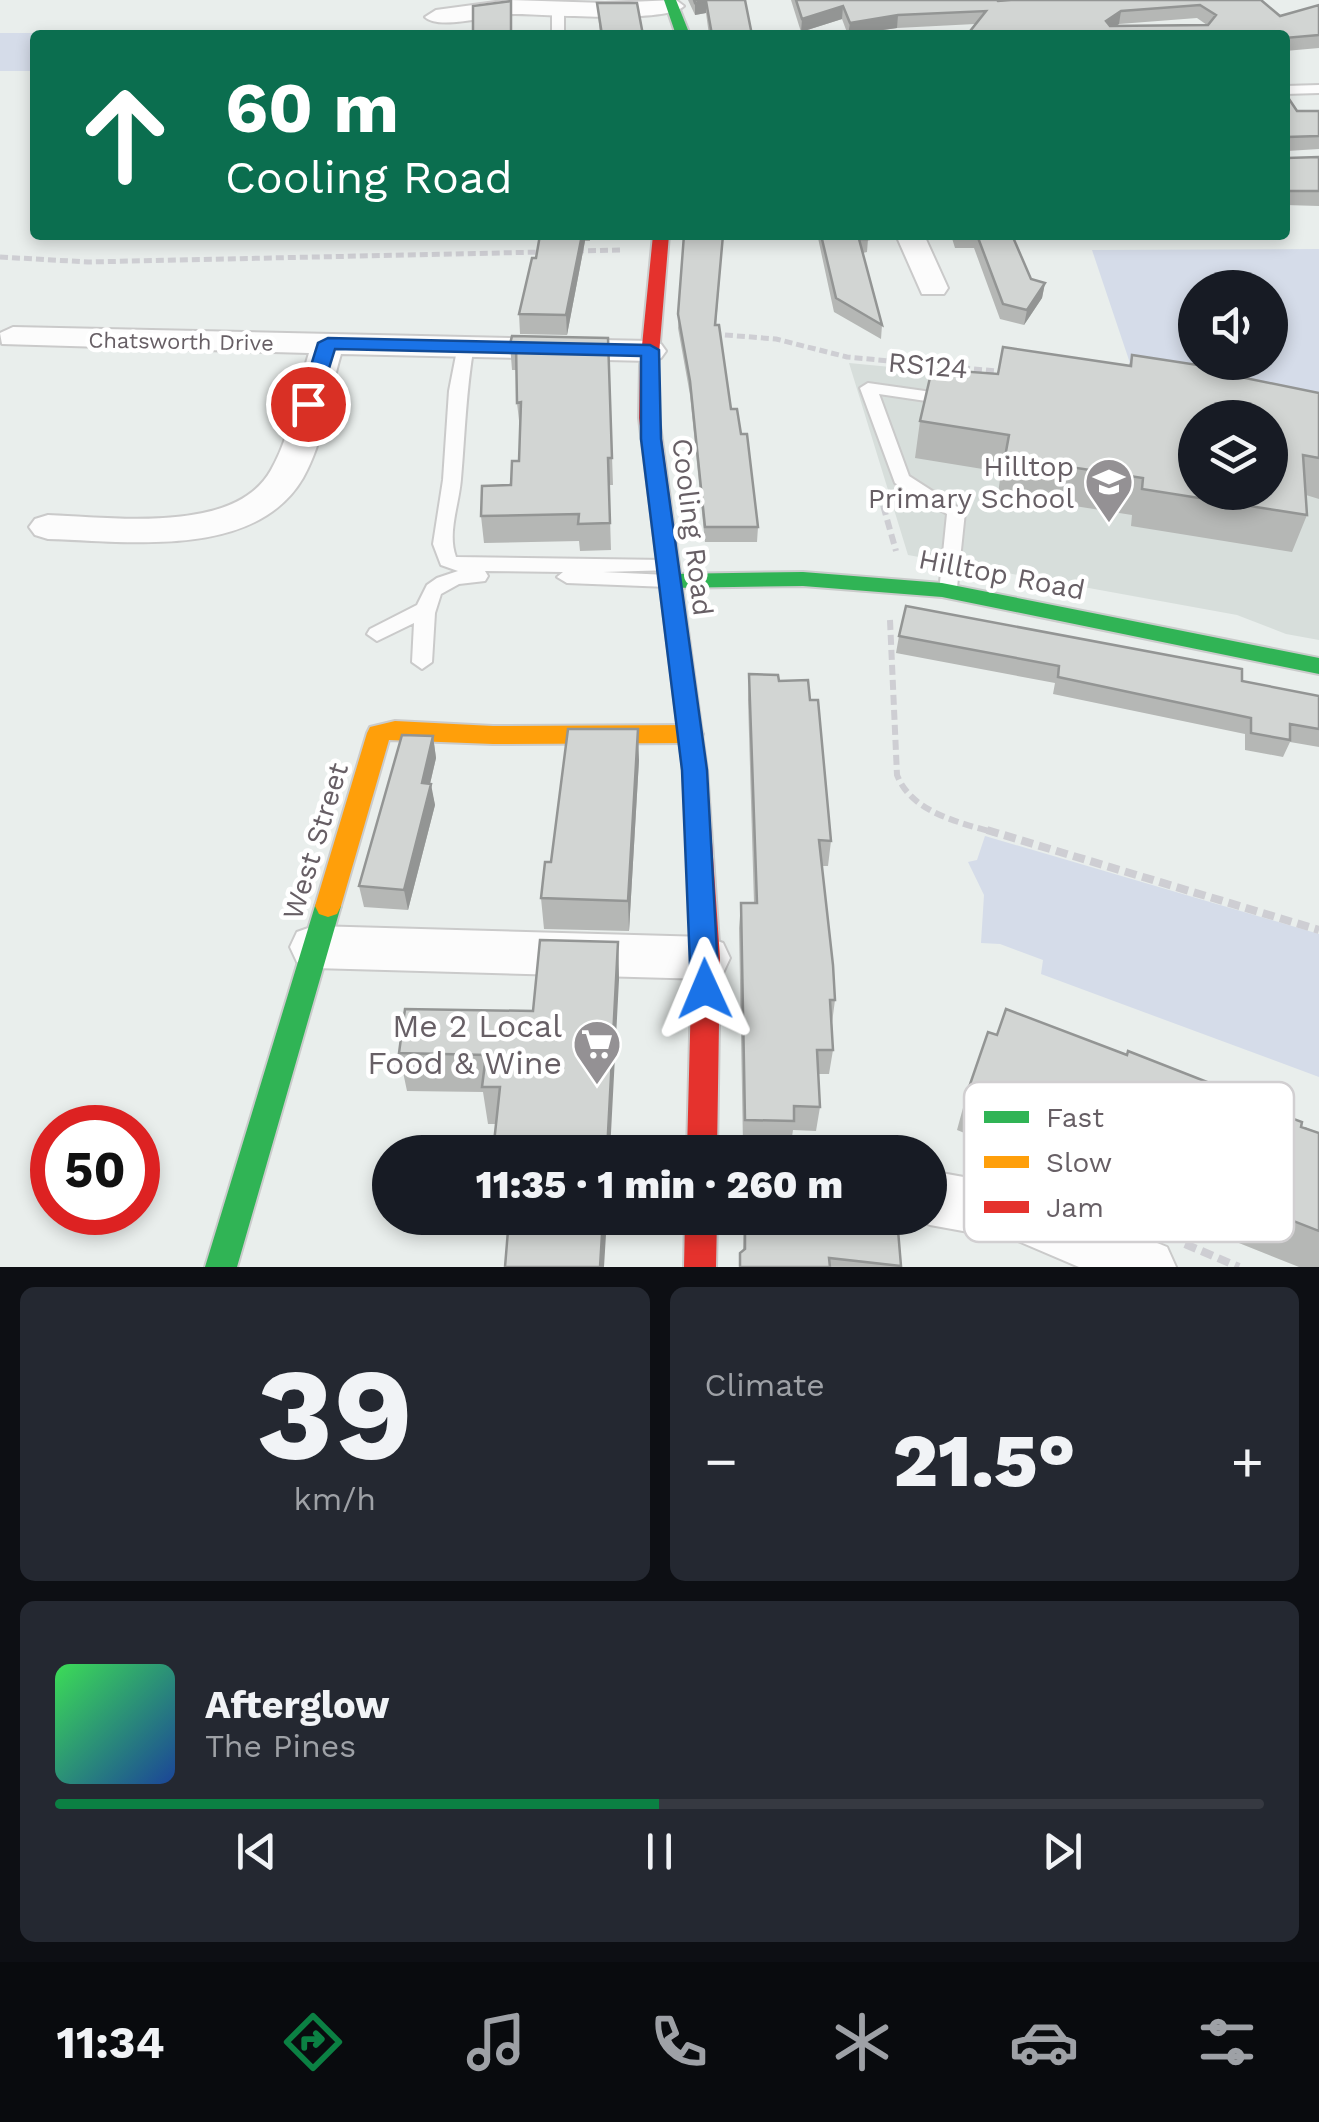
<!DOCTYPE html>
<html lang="en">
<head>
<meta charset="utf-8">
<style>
  body { margin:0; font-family:"Work Sans",sans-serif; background:#242831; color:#f1f3f6; height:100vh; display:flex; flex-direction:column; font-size:38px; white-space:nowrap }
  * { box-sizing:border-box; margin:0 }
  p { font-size:32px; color:#9ea1a6 }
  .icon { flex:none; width:55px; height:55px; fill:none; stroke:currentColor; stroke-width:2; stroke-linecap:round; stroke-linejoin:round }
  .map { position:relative; height:1267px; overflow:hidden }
  .panel { display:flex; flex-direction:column; gap:20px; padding:20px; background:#0d0f14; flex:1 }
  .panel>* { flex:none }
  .banner { position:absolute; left:30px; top:30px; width:1260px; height:210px; border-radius:10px; box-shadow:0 5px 15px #0003; background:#0b6e4f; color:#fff; overflow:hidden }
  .buttons { position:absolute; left:1178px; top:270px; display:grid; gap:20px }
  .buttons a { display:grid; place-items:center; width:110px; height:110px; border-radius:50%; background:#171b24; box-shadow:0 5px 15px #0003; font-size:50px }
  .speed { position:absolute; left:30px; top:1105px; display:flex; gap:20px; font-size:50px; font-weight:700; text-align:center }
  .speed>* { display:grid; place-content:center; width:130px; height:130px; border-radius:50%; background:#171b24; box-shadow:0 5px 15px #0003; line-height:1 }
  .speed .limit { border:15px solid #d22; background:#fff; color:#111 }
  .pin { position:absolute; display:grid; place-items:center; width:85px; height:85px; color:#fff; margin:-42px; border:5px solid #fff; border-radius:50%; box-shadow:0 2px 10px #0007 }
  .me { position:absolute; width:110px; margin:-55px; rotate:359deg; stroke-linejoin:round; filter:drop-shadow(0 0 8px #0008) }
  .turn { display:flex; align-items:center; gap:35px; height:210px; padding:0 30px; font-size:45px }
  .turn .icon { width:130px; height:130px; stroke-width:2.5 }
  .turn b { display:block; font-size:70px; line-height:85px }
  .big { font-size:75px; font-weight:800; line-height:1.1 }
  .panel .tile { flex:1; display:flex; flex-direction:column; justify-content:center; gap:15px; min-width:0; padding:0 35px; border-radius:15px; background:#242831 }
  .panel .dial { align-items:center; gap:0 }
  .dial b { font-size:130px; line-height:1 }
  .song { display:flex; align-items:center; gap:30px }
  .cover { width:120px; height:120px; border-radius:15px; background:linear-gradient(135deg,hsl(130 70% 55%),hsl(220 70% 35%)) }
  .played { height:10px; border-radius:5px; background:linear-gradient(90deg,#0b8043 50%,#363941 50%) }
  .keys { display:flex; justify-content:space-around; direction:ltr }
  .heat { display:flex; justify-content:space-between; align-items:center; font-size:55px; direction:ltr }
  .panel .tiles { flex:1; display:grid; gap:20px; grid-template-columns:1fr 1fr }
  .tile:last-child { grid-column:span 2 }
  .trip { position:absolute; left:372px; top:1135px; width:575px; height:100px; border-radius:50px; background:#171b24; box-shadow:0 5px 15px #0003; font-weight:800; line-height:100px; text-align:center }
  .dock { display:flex; height:160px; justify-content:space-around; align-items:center; background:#090b0e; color:#9ea1a6 }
  .dock .icon { width:70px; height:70px }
  .dock .on { color:#0b8043 }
  .dock b { font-size:45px; color:#f1f3f6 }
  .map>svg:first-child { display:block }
  .education { fill:#d7dedb; fill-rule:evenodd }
  .green { fill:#d5dce9; fill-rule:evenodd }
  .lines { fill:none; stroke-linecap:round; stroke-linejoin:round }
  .lane-casing { stroke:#cacaca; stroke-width:4 }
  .street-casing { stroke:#cacaca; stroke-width:4 }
  .fast-casing { stroke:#cacbcb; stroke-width:4 }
  .slow-casing { stroke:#cacbcb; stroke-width:4 }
  .jam-casing { stroke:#cacbcb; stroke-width:4 }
  .path-far2 { stroke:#ceced3; stroke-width:5; stroke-dasharray:8 4; stroke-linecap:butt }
  .path-far1 { stroke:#ceced3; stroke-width:6; stroke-dasharray:10 5; stroke-linecap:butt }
  .path { stroke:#ceced3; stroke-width:8; stroke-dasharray:12 6; stroke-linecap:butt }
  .lane { fill:#fcfcfc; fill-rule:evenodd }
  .street { fill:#fcfcfc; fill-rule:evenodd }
  .fast { fill:#30b455; fill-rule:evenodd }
  .slow { fill:#ff9f0a; fill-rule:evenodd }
  .jam { fill:#e5322d; fill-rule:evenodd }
  .wall { fill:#b5b7b5; fill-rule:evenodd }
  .shaded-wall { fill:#939594 }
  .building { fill:#d2d5d3; stroke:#939594; stroke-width:2.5; fill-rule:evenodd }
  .route { fill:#1a73e8; stroke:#114b97; stroke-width:2.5 }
  .labels { text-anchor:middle; stroke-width:9; stroke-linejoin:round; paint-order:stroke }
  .far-street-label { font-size:22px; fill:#675f65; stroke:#fff }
  .street-label { font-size:28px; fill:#675f65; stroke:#fff }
  .poi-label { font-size:28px; fill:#675f65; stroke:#fff; text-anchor:end }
  .near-poi-label { font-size:32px; fill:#675f65; stroke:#fff; text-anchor:end }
  .key { fill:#fff; stroke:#d1cfd1; stroke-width:2.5 }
  .key-label { font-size:28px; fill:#675f65 }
</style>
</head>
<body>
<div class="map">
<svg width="1319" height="1267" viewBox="0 0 1319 1267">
  <rect width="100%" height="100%" fill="#e9eeec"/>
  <path class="education" d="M849 363 1161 393 1319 427V640L1286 634 1237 615 908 555ZM1195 418H1270V492H1195Z"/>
  <path class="green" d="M0 33H75L35 35V71H0Z
    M1319 249V419L1136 381 1092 250ZM1195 288H1270V362H1195Z
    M985 836 1319 934V1077L1041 974 1043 960 1000 944 981 943 984 895 968 862 977 860Z"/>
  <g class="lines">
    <g class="lane-casing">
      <path id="lane" d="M558 4 564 7V35H552V7Z
        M1319 85V93L1285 94V86Z
        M466 340 474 345C466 390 465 434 461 479 459 505 447 533 456 557L666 560 676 566 673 570 603 572 668 575 678 581 668 587 567 583 557 577 563 572 485 571 488 576 485 581 459 584 441 594 435 613 432 662 422 669 412 662 414 623 377 641 367 634 370 629 417 605 427 585 437 578 458 571 441 565 433 544 443 480 449 391 458 345Z
        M868 383 953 395 961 400 953 405 879 394 909 476 965 512 956 597H942L939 592 947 514 895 483 860 388Z"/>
    </g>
    <g class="street-casing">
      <path id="street" d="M510 0 605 3 676 0 684 6C666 24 546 14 515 14 493 14 439 31 425 17L436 10Z
        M896 235H924L948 288 944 294H922Z
        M13 327 650 341 661 344 666 351 661 358 650 361 341 354C329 394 324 441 303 478 255 560 128 541 48 539L35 535 29 527 35 519 48 515C111 517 235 535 271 470 291 435 297 391 309 353L2 344 0 333Z
        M314 926 706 937 723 943 730 958 723 973 706 979 314 968 297 962 290 947 297 932Z
        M930 1171 1020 1187 1167 1247 1176 1267H1079L1018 1241 930 1225 912 1218H930Z"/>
    </g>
    <g class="fast-casing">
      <path id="fast" d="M664 0H676L690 35H676Z
        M803 572 942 583 1319 658V674L942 597 803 586 670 588 659 581 670 574Z
        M328 895 337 898 341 906 237 1267H205L315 906 319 898Z"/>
    </g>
    <g class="slow-casing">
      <path id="slow" d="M395 721 493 726 691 725 700 728 703 734 700 740 691 743 493 744 389 740 341 906 337 914 328 917 319 914 315 906 367 733 370 727Z"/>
    </g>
    <g class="jam-casing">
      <path id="jam" d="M653 235H669L658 366 659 418 707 770 720 958 717 1152H687L692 958 683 770 639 418 640 366Z
        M685 1218H717L716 1267H684Z"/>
    </g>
    <path class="path-far2" d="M576 251 623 250
      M0 257 88 262 543 252
      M713 334 776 339 847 357 1007 372
      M1217 377 1237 366"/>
    <path class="path-far1" d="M879 491 896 551
      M890 620 897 775C912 813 959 822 995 833"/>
    <path class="path" d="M987 830 1319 930
      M1185 1244 1239 1267"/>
    <use href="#lane" class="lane"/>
    <use href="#street" class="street"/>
    <use href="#fast" class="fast"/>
    <use href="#slow" class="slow"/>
    <use href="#jam" class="jam"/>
  </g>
  <path class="wall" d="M688 0H745L752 35H709L706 13 695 15Z
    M791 0H997L998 1 1261 0 1280 16 1319 5V48L1285 51V35L975 24 897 28 848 35 842 19 801 32ZM1197 18 1207 25H1117L1119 24Z
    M597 3 643 35H600Z
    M1285 93 1297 111H1319V149L1287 151V158L1319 157V206L1285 205Z
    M540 235H590V241H585L567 335 520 334 519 314 536 258Z
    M684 235H867L868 239 867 252 863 253 882 325 881 339 834 312 818 238H723L716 325 731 409 741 434 758 527 757 542H705L690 395 678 328Z
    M951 235H1012L1031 279 1045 283 1042 298 1024 325 1000 319 974 248H955Z
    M608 338 613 485H609L611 550 580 551 579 541 484 543 481 516 511 485 519 461 520 429 517 403V370H512L510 344Z
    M1132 355 1319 393V499L1306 495 1307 515 1292 552 1131 526 1132 515 998 494 1001 472 915 458 920 421 998 374 1129 365Z
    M899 636 1242 681 1319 696V747L1290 742 1283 757 1245 750V734L1053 694 1055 683 896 653Z
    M749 674 779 681 810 700 831 841 828 866H822L835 1000 832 1023 833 1050 829 1074H818L820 1107 816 1131 793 1130 791 1144H743L739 928 741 903H754L748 700Z
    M433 736 436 758 430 784 435 805 408 910 364 907 359 886Z
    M639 760 629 931 544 929 541 898 551 862Z
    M618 942 619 980 496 1124H488L483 1092 407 1091 399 1053 533 1011Z
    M967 1093 1242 1100 1319 1133V1267H1299L957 1130Z
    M744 1218 901 1266V1267H739L740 1253 743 1250Z"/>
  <path class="shaded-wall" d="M706 1V13L695 15V3Z
    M843 6 842 19 801 32 802 19Z
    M1121 11 1119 24 1103 34 1106 21Z
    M898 15 897 28 848 35 850 23Z
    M582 235H585V241L567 335 566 315Z
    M1045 283 1042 298 1024 325 1027 310Z
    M638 729 639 760 629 931 628 901Z
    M433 736 436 758 425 805 422 783Z
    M431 784 435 805 408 910 404 890Z
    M618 942 619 980 610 1152H607Z
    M603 1218H607L604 1267H600Z"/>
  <path class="building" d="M694 0H745L752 35H712L706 1 695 3Z
    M796 0H997L998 1 1011 0H1261L1280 16 1319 5V35L1285 38V35H967L986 11 898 15 850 23 843 6 802 19ZM1200 5 1216 15 1208 25 1110 26 1106 21 1121 11Z
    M511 1V35H473V6Z
    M597 3H637L643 35H602Z
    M1285 93 1297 111H1319V136L1287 137V158L1319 157V191H1285Z
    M540 235H582L566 315 519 314 532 258H536Z
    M684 235H723L715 325H719L731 409H737L741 434H747L758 527H705L690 381 678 314Z
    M821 235H867L868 239H859L882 325 836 298Z
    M977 235H1012L1031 279 1045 283 1027 310 1003 304Z
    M512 336 608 338 612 458H608L610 523 578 524 579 514 481 516 482 486 511 485 512 461H519L521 402 517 403 516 344H510Z
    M1003 347 1131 366 1132 355 1211 367V371L1319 393V458L1303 455 1307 515 1142 489 1143 478 1005 457 1009 435 920 421 932 369 998 374ZM1195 418H1270V492H1195Z
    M906 606 1242 669V681L1319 696V729L1290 724V740L1251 733V718L1058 677 1059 666 899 636Z
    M749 674 778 675 779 681 808 680 810 700H818L831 841 819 840 833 965 835 1000H830L833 1050H817L820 1107 794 1106V1121L745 1120 741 903H757Z
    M568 729H638L628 901 541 898 545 862H551Z
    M402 735 433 736 422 783 431 784 404 890 359 886Z
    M540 940 618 942 607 1152H493L500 1087H482L486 1055 399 1053 405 1009 533 1011Z
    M1006 1009 1127 1055 1128 1051 1243 1096 1242 1100 1302 1122 1301 1127 1319 1133V1231L967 1093 988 1032 997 1035Z
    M509 1218H603L600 1267H505Z
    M745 1218H897L901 1266 829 1258 830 1267H740V1253L745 1249Z"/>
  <path class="route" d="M328 338 650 345 659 350 661 439 707 770 719 989 715 998 705 1001 695 998 691 989 682 770 641 439V356L335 349 318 404 308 410 302 409 299 404 318 343Z"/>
  <defs>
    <g id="school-pin" transform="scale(2.5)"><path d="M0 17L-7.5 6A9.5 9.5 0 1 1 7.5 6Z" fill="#949194" stroke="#fff"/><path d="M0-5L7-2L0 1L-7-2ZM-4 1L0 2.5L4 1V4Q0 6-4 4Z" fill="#fff"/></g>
    <g id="supermarket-pin" transform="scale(2.5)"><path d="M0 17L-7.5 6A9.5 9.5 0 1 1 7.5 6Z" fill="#949194" stroke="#fff"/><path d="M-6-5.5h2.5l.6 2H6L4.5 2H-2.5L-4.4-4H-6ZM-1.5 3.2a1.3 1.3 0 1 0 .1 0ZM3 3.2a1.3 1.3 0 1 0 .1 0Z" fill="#fff"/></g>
  </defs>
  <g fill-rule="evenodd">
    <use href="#school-pin" x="1109" y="482"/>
    <use href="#supermarket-pin" x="597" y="1044"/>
  </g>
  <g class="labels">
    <g class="far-street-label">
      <text transform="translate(181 341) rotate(1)" y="8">Chatsworth Drive</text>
    </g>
    <g class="street-label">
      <text transform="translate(928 365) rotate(5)" y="10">RS124</text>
      <text transform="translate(693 527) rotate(83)" y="10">Cooling Road</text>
      <text transform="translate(1002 574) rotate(11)" y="10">Hilltop Road</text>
      <text transform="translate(315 841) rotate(-73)" y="10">West Street</text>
    </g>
    <g class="poi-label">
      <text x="1074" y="476">Hilltop<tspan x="1074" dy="32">Primary School</tspan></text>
    </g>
    <g class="near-poi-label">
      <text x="562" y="1037">Me 2 Local<tspan x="562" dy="37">Food &amp; Wine</tspan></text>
    </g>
  </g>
  <rect x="964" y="1082" width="330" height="160" rx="15" class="key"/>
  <rect x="984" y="1111" width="45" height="12" fill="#30b455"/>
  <rect x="984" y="1156" width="45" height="12" fill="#ff9f0a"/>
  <rect x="984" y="1201" width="45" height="12" fill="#e5322d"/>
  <g class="key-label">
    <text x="1046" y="1127">Fast</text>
    <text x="1046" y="1172">Slow</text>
    <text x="1046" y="1217">Jam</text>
  </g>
</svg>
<div class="buttons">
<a><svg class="icon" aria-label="sound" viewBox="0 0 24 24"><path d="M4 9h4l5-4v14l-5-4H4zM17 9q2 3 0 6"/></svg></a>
<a><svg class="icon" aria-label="layers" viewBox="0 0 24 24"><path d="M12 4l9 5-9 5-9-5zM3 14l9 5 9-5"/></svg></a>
</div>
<div class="speed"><div class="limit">50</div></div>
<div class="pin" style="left:308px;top:404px;background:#d93025"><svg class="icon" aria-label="arrive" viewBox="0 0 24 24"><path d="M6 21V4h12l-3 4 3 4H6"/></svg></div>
<svg class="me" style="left:705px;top:989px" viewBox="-20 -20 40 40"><path d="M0-17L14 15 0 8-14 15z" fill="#1a73e8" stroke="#fff" stroke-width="4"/></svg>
<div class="trip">11:35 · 1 min · 260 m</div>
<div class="banner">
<div class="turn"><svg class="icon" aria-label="ahead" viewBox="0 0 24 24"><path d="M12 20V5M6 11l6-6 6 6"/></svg><div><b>60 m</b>Cooling Road</div></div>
</div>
</div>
<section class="panel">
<div class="tiles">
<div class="tile dial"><b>39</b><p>km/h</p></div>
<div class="tile"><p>Climate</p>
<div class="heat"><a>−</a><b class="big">21.5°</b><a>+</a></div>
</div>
<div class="tile">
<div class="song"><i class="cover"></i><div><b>Afterglow</b><p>The Pines</p></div></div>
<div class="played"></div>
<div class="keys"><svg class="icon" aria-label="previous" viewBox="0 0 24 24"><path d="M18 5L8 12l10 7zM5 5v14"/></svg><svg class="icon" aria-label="pause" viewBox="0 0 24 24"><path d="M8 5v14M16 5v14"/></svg><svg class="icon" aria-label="next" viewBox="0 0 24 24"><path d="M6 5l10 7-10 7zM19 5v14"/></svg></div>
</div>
</div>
</section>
<nav class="dock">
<b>11:34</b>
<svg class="icon on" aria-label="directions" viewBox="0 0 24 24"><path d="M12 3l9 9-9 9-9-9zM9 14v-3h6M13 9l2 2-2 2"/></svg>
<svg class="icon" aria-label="music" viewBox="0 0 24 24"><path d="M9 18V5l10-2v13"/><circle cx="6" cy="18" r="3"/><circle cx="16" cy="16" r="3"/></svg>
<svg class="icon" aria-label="phone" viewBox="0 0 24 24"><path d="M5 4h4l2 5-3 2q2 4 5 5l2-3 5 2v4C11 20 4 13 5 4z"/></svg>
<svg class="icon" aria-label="climate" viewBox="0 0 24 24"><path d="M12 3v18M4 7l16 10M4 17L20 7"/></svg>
<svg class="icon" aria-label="car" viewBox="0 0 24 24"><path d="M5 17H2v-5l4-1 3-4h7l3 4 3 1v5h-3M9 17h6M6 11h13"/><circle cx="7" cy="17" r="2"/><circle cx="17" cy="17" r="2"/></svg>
<svg class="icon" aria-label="filters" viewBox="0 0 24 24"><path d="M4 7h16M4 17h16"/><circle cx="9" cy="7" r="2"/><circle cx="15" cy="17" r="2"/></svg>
</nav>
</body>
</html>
